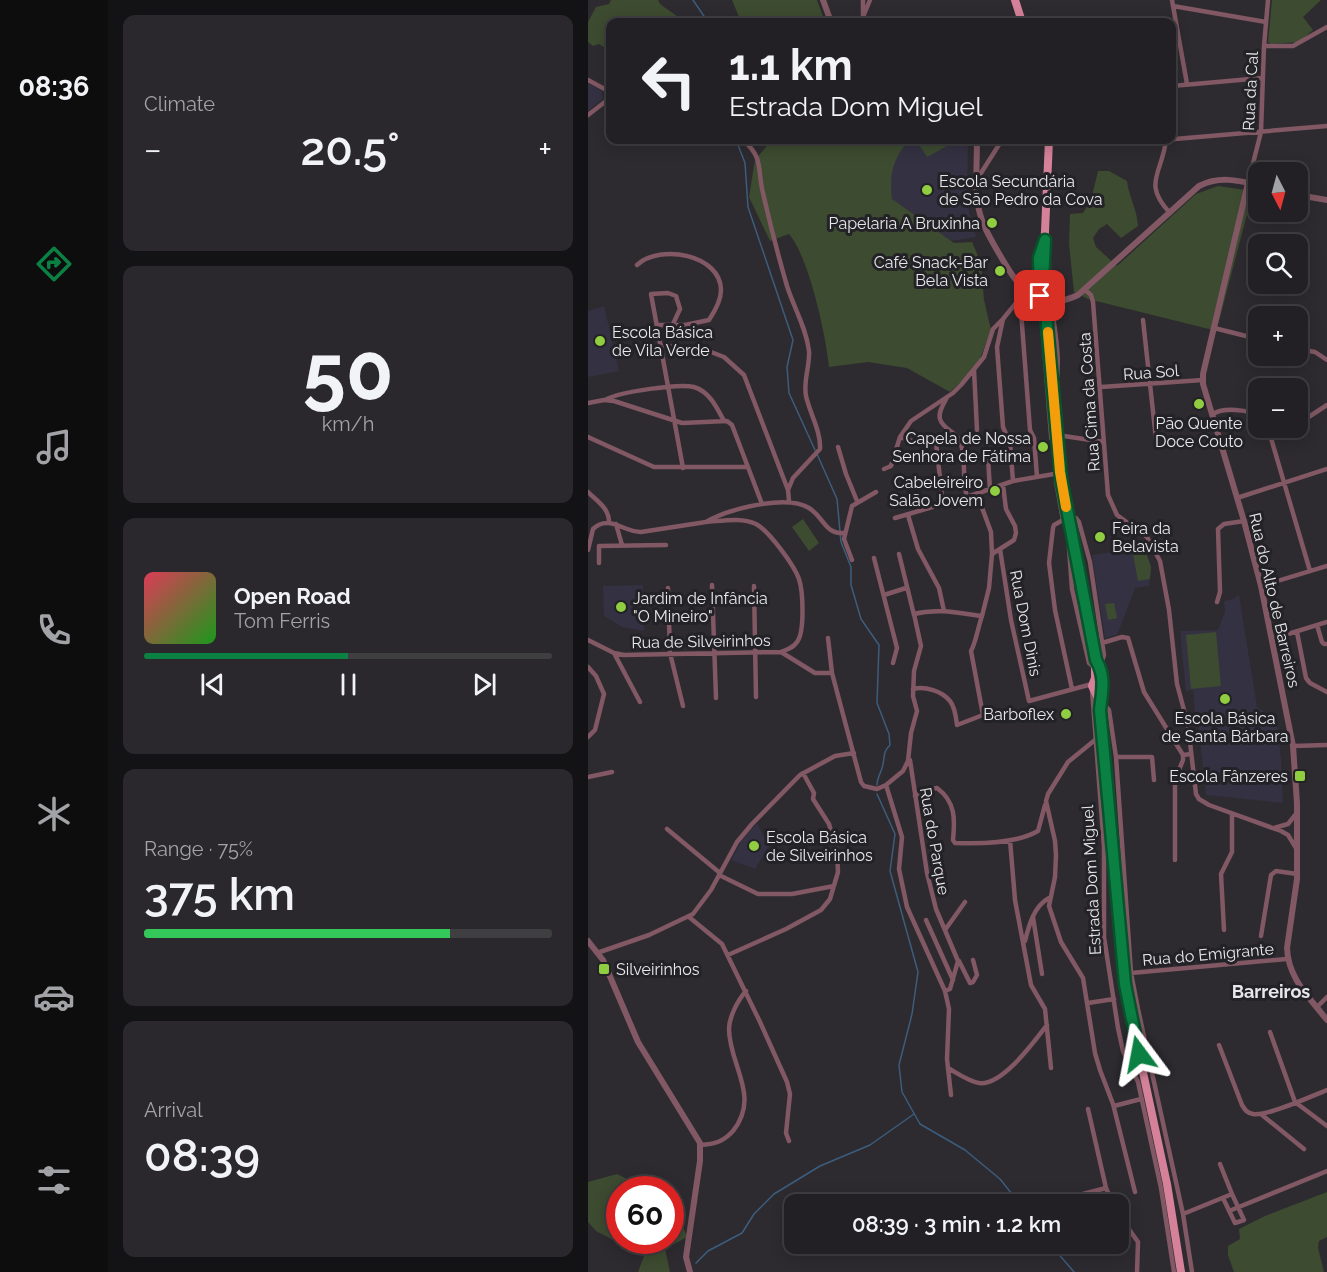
<!DOCTYPE html>
<html lang="en">
<head>
<meta charset="utf-8">
<style>
  body { margin:0; font-family:Raleway,sans-serif; background:#2a282c; color:#f1f3f6; height:100vh; display:flex; flex-direction:column; font-size:22px; white-space:nowrap }
  * { box-sizing:border-box; margin:0 }
  p { font-size:20px; color:#a2a3a6 }
  .icon { flex:none; width:33px; height:33px; fill:none; stroke:currentColor; stroke-width:2; stroke-linecap:round; stroke-linejoin:round }
  .map { position:relative; flex:1; overflow:hidden }
  .drawer { display:flex; flex-direction:column; gap:15px; padding:15px; background:#131214; width:480px }
  .drawer>* { flex:none }
  .banner { position:absolute; left:18px; top:18px; width:570px; height:126px; border-radius:12px; box-shadow:0 3px 15px #0003,0 0 0 2px #3f3e41; background:#222024; color:#f1f3f6; overflow:hidden }
  .needle { width:39px; rotate:174deg }
  .controls { position:absolute; left:660px; top:162px; display:grid; gap:12px }
  .controls a { display:grid; place-items:center; width:60px; height:60px; border-radius:12px; background:#222024; box-shadow:0 3px 15px #0003,0 0 0 2px #3f3e41; font-size:30px }
  .speed { position:absolute; left:18px; top:1176px; display:flex; gap:12px; font-size:30px; font-weight:700; text-align:center }
  .speed>* { display:grid; place-content:center; width:78px; height:78px; border-radius:50%; background:#222024; box-shadow:0 3px 15px #0003,0 0 0 2px #3f3e41; line-height:1 }
  .speed .limit { border:9px solid #d22; background:#fff; color:#111 }
  .pin { position:absolute; display:grid; place-items:center; width:51px; height:51px; color:#fff; margin:-26px; border-radius:12px; box-shadow:0 3px 9px #0006 }
  .me { position:absolute; width:66px; margin:-33px; rotate:347deg; stroke-linejoin:round; filter:drop-shadow(0 0 4px #0008) }
  .turn { display:flex; align-items:center; gap:21px; height:126px; padding:0 24px; font-size:27px }
  .turn .icon { width:78px; height:78px; stroke-width:2.5 }
  .turn b { display:block; font-size:42px; line-height:51px }
  .big { font-size:45px; font-weight:600; line-height:1.1 }
  .drawer .card { flex:1; display:flex; flex-direction:column; justify-content:center; gap:9px; min-width:0; padding:0 21px; border-radius:12px; background:#2a282c }
  .drawer .dial { align-items:center; gap:0 }
  .dial b { font-size:78px; line-height:1 }
  .song { display:flex; align-items:center; gap:18px }
  .cover { width:72px; height:72px; border-radius:9px; background:linear-gradient(135deg,hsl(350 70% 55%),hsl(120 70% 35%)) }
  .played { height:6px; border-radius:3px; background:linear-gradient(90deg,#0b8043 50%,#3f3e41 50%) }
  .keys { display:flex; justify-content:space-around; direction:ltr }
  .heat { display:flex; justify-content:space-between; align-items:center; font-size:33px; direction:ltr }
  .charge { height:9px; border-radius:4px; background:linear-gradient(90deg,#34c759 75%,#3f3e41 0) }
  .trip { position:absolute; left:196px; top:1194px; width:345px; height:60px; border-radius:12px; background:#222024; box-shadow:0 3px 15px #0003,0 0 0 2px #3f3e41; font-weight:600; line-height:60px; text-align:center }
  main { display:flex; flex:1; min-height:0 }
  .tab-bar { display:flex; flex-direction:column; width:108px; justify-content:space-around; align-items:center; background:#0e0d0e; color:#a2a3a6 }
  .tab-bar .icon { width:42px; height:42px }
  .tab-bar .active { color:#0b8043 }
  .tab-bar b { font-size:27px; color:#f1f3f6 }
  .map>svg:first-child { display:block }
  .education { fill:#343142 }
  .green { fill:#3d4b30 }
  .lines { fill:none; stroke-linecap:round; stroke-linejoin:round }
  .stream { stroke:#3c5d7d; stroke-width:1.5 }
  .minor { stroke:#815863; stroke-width:4.5 }
  .tertiary { stroke:#815863; stroke-width:6 }
  .primary { stroke:#d48199; stroke-width:8 }
  .primary-bridge { stroke:#d48199; stroke-width:8 }
  .route-casing { stroke:#07532c; stroke-width:15 }
  .route { stroke:#0b8043; stroke-width:10 }
  .slow { stroke:#f59e0b; stroke-width:10 }
  .poi-dot { fill:#90cd41; stroke:#232226; stroke-width:2 }
  .labels { text-anchor:middle; stroke-width:6; stroke-linejoin:round; paint-order:stroke }
  .street-label { font-size:16px; fill:#e8e7eb; stroke:#232226 }
  .poi-label { font-size:16px; fill:#e8e7eb; stroke:#232226; text-anchor:start }
  .neighbourhood-label { font-size:18px; font-weight:bold; fill:#e8e7eb; stroke:#232226 }
</style>
</head>
<body>
<main>
<nav class="tab-bar">
<b>08:36</b>
<svg class="icon active" aria-label="directions" viewBox="0 0 24 24"><path d="M12 3l9 9-9 9-9-9zM9 14v-3h6M13 9l2 2-2 2"/></svg>
<svg class="icon" aria-label="music" viewBox="0 0 24 24"><path d="M9 18V5l10-2v13"/><circle cx="6" cy="18" r="3"/><circle cx="16" cy="16" r="3"/></svg>
<svg class="icon" aria-label="phone" viewBox="0 0 24 24"><path d="M5 4h4l2 5-3 2q2 4 5 5l2-3 5 2v4C11 20 4 13 5 4z"/></svg>
<svg class="icon" aria-label="climate" viewBox="0 0 24 24"><path d="M12 3v18M4 7l16 10M4 17L20 7"/></svg>
<svg class="icon" aria-label="car" viewBox="0 0 24 24"><path d="M5 17H2v-5l4-1 3-4h7l3 4 3 1v5h-3M9 17h6M6 11h13"/><circle cx="7" cy="17" r="2"/><circle cx="17" cy="17" r="2"/></svg>
<svg class="icon" aria-label="filters" viewBox="0 0 24 24"><path d="M4 7h16M4 17h16"/><circle cx="9" cy="7" r="2"/><circle cx="15" cy="17" r="2"/></svg>
</nav>
<section class="drawer">
<div class="card"><p>Climate</p>
<div class="heat"><a>−</a><b class="big">20.5°</b><a>+</a></div>
</div>
<div class="card dial"><b>50</b><p>km/h</p></div>
<div class="card">
<div class="song"><i class="cover"></i><div><b>Open Road</b><p>Tom Ferris</p></div></div>
<div class="played"></div>
<div class="keys"><svg class="icon" aria-label="previous" viewBox="0 0 24 24"><path d="M18 5L8 12l10 7zM5 5v14"/></svg><svg class="icon" aria-label="pause" viewBox="0 0 24 24"><path d="M8 5v14M16 5v14"/></svg><svg class="icon" aria-label="next" viewBox="0 0 24 24"><path d="M6 5l10 7-10 7zM19 5v14"/></svg></div>
</div>
<div class="card"><p>Range · 75%</p><b class="big">375 km</b><div class="charge"></div></div>
<div class="card"><p>Arrival</p><b class="big">08:39</b></div>
</section>
<div class="map">
<svg width="739" height="1272" viewBox="0 0 739 1272">
  <rect width="100%" height="100%" fill="#2d2b30"/>
  <path class="education" d="M0 83 14 91 15 99 0 111Z
    M315 140H380L379 203 388 237 363 241 300 199 301 155Z
    M16 306 31 371 0 377V311Z
    M556 548 563 567 561 586 547 588 529 635 517 638 504 555Z
    M55 585V594L49 598 50 618 56 624V631L34 627 16 616 15 586Z
    M651 595 669 707 688 719 693 759 695 803 618 795 610 722H608L605 690 598 691 592 631 630 630 637 612 636 601 645 599Z
    M169 823 181 846 167 869 143 860 154 840Z"/>
  <path class="green" d="M23 0H70L72 4 97 22H22V51L11 44 5 46 0 42V22L8 7 21 4Z
    M144 0H229L237 22H153Z
    M684 0H733L715 17 725 30 711 42 683 44 680 42Z
    M180 140H321C305 159 301 173 304 199L366 243 384 242 393 263 396 300 403 330 392 359 376 379 362 392 319 368 280 362 241 367C238 336 221 257 201 234L182 241 161 197 167 160 178 147Z
    M328 140H367L368 141 339 157Z
    M510 171H521L539 181C541 197 549 209 550 226L533 238 519 224 511 229 505 238 508 247 529 266 608 194 630 186 665 191 629 329H621L500 299 486 292 481 244 482 214 495 213 503 200Z
    M215 519 231 543 221 551 204 527Z
    M558 552 563 567 562 579 550 581 545 554Z
    M526 603 529 618 520 620 517 604Z
    M628 632 633 686 603 689 598 635Z
    M29 1174 47 1183 52 1189 32 1190V1240H82L83 1196 99 1237 77 1249 82 1272H50L56 1256 8 1231 0 1222V1182Z
    M739 1192V1237L731 1241 730 1248 736 1272H646L640 1255V1246L652 1239 651 1229 677 1216Z"/>
  <g class="lines">
    <path class="stream" d="M105 0 120 22
      M148 140 157 163 160 207 205 340 199 367 201 393 227 450
      M229 454 249 499 253 542 263 567V585L273 619 291 645 289 703 301 734 302 745C295 752 297 755 295 764 294 772 289 777 289 785
      M289 794 307 834 302 871 330 972 324 1014 311 1065 314 1092 332 1124 377 1150 412 1179 432 1204
      M462 1244 486 1272
      M108 1263 120 1251 154 1233 166 1214 186 1194 232 1166 282 1145 326 1114"/>
    <path class="minor" d="M275 0V22
      M584 0 599 84
      M585 6 678 22
      M275 17 282 0
      M676 46H705L739 27
      M0 80 22 92
      M584 86 674 78
      M0 115 22 98
      M155 140C176 158 169 169 175 193 182 224 190 255 199 286 206 308 218 327 221 351 222 366 215 381 218 396 222 414 233 431 232 449L205 478 200 490
      M575 140 739 126
      M578 140C574 174 554 183 582 213
      M389 175 393 173 414 140
      M660 183 673 132 676 46 680 0
      M49 265C72 243 133 255 133 290 133 301 127 311 121 320L97 325H69
      M497 290 503 295 505 302 520 495 529 515 559 537 572 561 581 610 589 684 600 725 608 794 611 799 621 805 693 831 700 835 708 848
      M437 292 432 298 442 430 446 438 449 477
      M555 320 568 439
      M85 324 92 309 88 296 80 293 63 294 95 468
      M626 328 670 339
      M72 345 123 352 136 357 156 375 200 490 201 501
      M710 349 727 352 739 360
      M386 370 389 430
      M513 387 615 380
      M359 397C356 404 350 411 352 419 355 430 370 432 373 444 378 461 374 480 379 497L425 481 472 473
      M19 399C32 392 92 383 106 387 122 392 129 408 136 421
      M0 403 16 400 26 401 94 423 139 421 144 425 174 504
      M625 414C636 407 659 410 670 415
      M710 424 739 405
      M680 428 722 571
      M683 434 703 428
      M469 435 516 442
      M0 437 66 467H160
      M312 437 324 441H347L348 443 355 504
      M399 442 402 490
      M250 447 258 474 269 501
      M296 469 303 466 312 437 323 421 365 393 373 385 396 357 405 329 415 319
      M473 478 468 481 475 520 466 525 465 528 461 563 467 610 484 689
      M425 481 422 443 415 427 409 347 415 319 432 298
      M0 492C9 501 21 508 21 522
      M389 494 403 532 404 554
      M649 498 739 469
      M320 515 330 549 351 588 356 611
      M480 515 488 518 491 522 502 562 516 655 512 667
      M307 518 365 501
      M28 524 34 545
      M484 544 481 548 484 589 501 663 507 668
      M412 549 423 620 441 701 504 684
      M0 550 5 529C21 514 35 532 53 532L118 522C140 509 198 494 221 508 236 517 236 534 256 533
      M311 554 326 615
      M286 558 309 648 305 663
      M264 560 256 539 264 506 288 492
      M11 563V546L78 545
      M124 585 128 698
      M166 586 168 697
      M673 586 739 566
      M80 588 82 653 95 706
      M296 595 318 588
      M629 602 632 592 630 529 636 524 656 521
      M729 625 734 642 736 644H739
      M709 632 718 678 722 683 739 692
      M240 638 244 673 273 782 276 786 289 789 298 785 315 771 320 761 323 733 329 711 325 696 326 671 333 646 326 614C349 608 371 613 394 616L401 588 404 554 426 540 428 533 427 526 418 509 415 485
      M684 639 739 622
      M0 640 26 653 36 655 193 652C200 649 205 648 209 642 217 632 215 591 211 579 206 565 181 531 168 524 153 517 134 521 118 522
      M514 643 534 637 540 638 556 692 595 755 603 754
      M193 652 227 673H244
      M26 653 52 702
      M0 667 8 676 16 694 7 730 0 737
      M325 689C337 686 354 691 362 701 367 707 368 717 369 725L395 715 383 651C388 642 390 627 394 616
      M504 690 516 847V937L530 1028 535 1051 550 1082 573 1188 586 1272
      M513 701 521 710 528 757 543 973 550 1009 595 1214 604 1272
      M507 740 480 762 460 794 458 801 467 841 468 855 467 877 461 906 473 942 495 978 507 1053 512 1070 525 1104 547 1192
      M705 746 739 745
      M528 757H564L566 780
      M322 760 339 873 348 909 370 961 362 989 357 991
      M0 777 24 772
      M298 785 314 837 311 869 319 907 357 991 361 1009 359 1059 363 1095
      M327 796 339 790 349 788C368 802 367 820 365 840L367 843C391 844 429 843 450 831L457 805
      M686 828 700 824 708 814
      M79 829 132 873
      M422 840 427 900 443 985 457 1009 463 1068
      M587 860V780L595 760V755
      M131 875 170 894H204L246 886
      M101 917 134 944 172 1022 199 1082 202 1094 198 1133 201 1141
      M445 917 454 974
      M338 920 365 980
      M357 930 377 902
      M636 930 633 874 644 852V814
      M673 936 683 875 688 871 709 874
      M437 941C441 925 446 906 461 898
      M9 953 61 935 105 914 123 890 149 842 164 824 212 775 247 756 266 753
      M140 955 198 929 233 910 242 899 250 872 249 851 241 824 225 799 226 793 215 773
      M371 961 382 983 385 982 389 975 385 960
      M543 973 699 959
      M500 1003 526 999
      M729 1007 739 997
      M682 1032 707 1102 739 1126
      M631 1045 654 1105C657 1110 659 1113 665 1114 678 1117 724 1096 739 1090
      M360 1068C369 1073 380 1081 391 1083 414 1086 446 1042 459 1025
      M526 1106 553 1099
      M500 1109 518 1188 525 1204
      M674 1115 716 1149
      M112 1145C127 1144 135 1142 145 1131 173 1096 141 1065 141 1029 141 1017 150 1000 158 991
      M632 1164 644 1194
      M488 1200 495 1194 518 1188
      M641 1211 739 1171
      M595 1214 644 1194 656 1220 647 1223 635 1198
      M531 1215 550 1242 549 1272"/>
    <path class="tertiary" d="M235 0 243 22
      M389 140C389 161 387 183 390 204 392 221 401 236 409 250 428 283 446 316 490 295L611 186C631 176 649 180 670 185
      M660 183 615 374V384L656 521 673 586 705 746 709 803V879L699 948C700 978 721 997 739 1020
      M710 195 739 200
      M458 244C462 260 459 275 461 291 464 322 473 355 467 386
      M441 295 451 289V258L454 247
      M453 299 464 438 470 441
      M0 941 15 960 50 1042 112 1143V1161L98 1257 102 1272"/>
    <path class="primary" d="M427 0 434 22
      M456 254 461 140
      M466 391 474 489 507 653V678L504 686 510 698 512 710 538 993 579 1184 593 1272
      M510 664 516 685 513 704"/>
    <path class="primary-bridge" d="M456 254 455 281 466 391"/>
  </g>
  <g class="lines">
    <g class="route-casing">
      <path id="route" d="M452 296 451 258 457 240 455 281 473 478 508 660C518 677 514 691 512 710L537 984 551 1054"/>
    </g>
    <use href="#route" class="route"/>
    <path class="slow" d="M460 332 472 472 478 507"/>
  </g>
  <g class="poi-dot">
    <circle cx="339" cy="190" r="6"/>
    <circle cx="404" cy="223" r="6"/>
    <circle cx="412" cy="271" r="6"/>
    <circle cx="12" cy="341" r="6"/>
    <circle cx="611" cy="404" r="6"/>
    <circle cx="455" cy="447" r="6"/>
    <circle cx="407" cy="491" r="6"/>
    <circle cx="512" cy="537" r="6"/>
    <circle cx="33" cy="607" r="6"/>
    <circle cx="637" cy="699" r="6"/>
    <circle cx="478" cy="714" r="6"/>
    <rect x="706" y="770" width="12" height="12" rx="3"/>
    <circle cx="166" cy="846" r="6"/>
    <rect x="10" y="963" width="12" height="12" rx="3"/>
  </g>
  <g class="labels">
    <g class="street-label">
      <text transform="translate(662 91) rotate(-87)" y="6">Rua da Cal</text>
      <text transform="translate(563 372) rotate(-4)" y="6">Rua Sol</text>
      <text transform="translate(501 402) rotate(-94)" y="6">Rua Cima da Costa</text>
      <text transform="translate(687 600) rotate(77)" y="6">Rua do Alto de Barreiros</text>
      <text transform="translate(438 623) rotate(79)" y="6">Rua Dom Dinis</text>
      <text transform="translate(113 641) rotate(-1)" y="6">Rua de Silveirinhos</text>
      <text transform="translate(347 841) rotate(80)" y="6">Rua do Parque</text>
      <text transform="translate(503 880) rotate(-93)" y="6">Estrada Dom Miguel</text>
      <text transform="translate(620 954) rotate(-5)" y="6">Rua do Emigrante</text>
    </g>
    <g class="poi-label">
      <text x="351" y="187">Escola Secundária<tspan x="351" dy="18">de São Pedro da Cova</tspan></text>
      <text x="392" y="229" text-anchor="end">Papelaria A Bruxinha</text>
      <text x="400" y="268" text-anchor="end">Café Snack-Bar<tspan x="400" dy="18">Bela Vista</tspan></text>
      <text x="24" y="338">Escola Básica<tspan x="24" dy="18">de Vila Verde</tspan></text>
      <text x="611" y="429" text-anchor="middle">Pão Quente<tspan x="611" dy="18">Doce Couto</tspan></text>
      <text x="443" y="444" text-anchor="end">Capela de Nossa<tspan x="443" dy="18">Senhora de Fátima</tspan></text>
      <text x="395" y="488" text-anchor="end">Cabeleireiro<tspan x="395" dy="18">Salão Jovem</tspan></text>
      <text x="524" y="534">Feira da<tspan x="524" dy="18">Belavista</tspan></text>
      <text x="45" y="604">Jardim de Infância<tspan x="45" dy="18">"O Mineiro"</tspan></text>
      <text x="466" y="720" text-anchor="end">Barboflex</text>
      <text x="637" y="724" text-anchor="middle">Escola Básica<tspan x="637" dy="18">de Santa Bárbara</tspan></text>
      <text x="700" y="782" text-anchor="end">Escola Fânzeres</text>
      <text x="178" y="843">Escola Básica<tspan x="178" dy="18">de Silveirinhos</tspan></text>
      <text x="28" y="975">Silveirinhos</text>
    </g>
    <g class="neighbourhood-label">
      <text x="683" y="998">Barreiros</text>
    </g>
  </g>
</svg>
<div class="controls">
<a><svg class="needle" viewBox="-14 -14 28 28"><path d="M0-13l5 13h-10z" fill="#e53935"/><path d="M0 13l5-13h-10z" fill="#a2a3a6"/></svg></a>
<a><svg class="icon" aria-label="search" viewBox="0 0 24 24"><circle cx="10" cy="10" r="6"/><path d="M15 15l6 6"/></svg></a>
<a>+</a>
<a>−</a>
</div>
<div class="speed"><div class="limit">60</div></div>
<div class="pin" style="left:452px;top:296px;background:#d93025"><svg class="icon" aria-label="arrive" viewBox="0 0 24 24"><path d="M6 21V4h12l-3 4 3 4H6"/></svg></div>
<svg class="me" style="left:551px;top:1054px" viewBox="-20 -20 40 40"><path d="M0-17L14 15 0 8-14 15z" fill="#0b8043" stroke="#fff" stroke-width="4"/></svg>
<div class="trip">08:39 · 3 min · 1.2 km</div>
<div class="banner">
<div class="turn"><svg class="icon" aria-label="left" viewBox="0 0 24 24"><path d="M17 20v-9H6M10 6l-5 5 5 5"/></svg><div><b>1.1 km</b>Estrada Dom Miguel</div></div>
</div>
</div>
</main>
</body>
</html>
